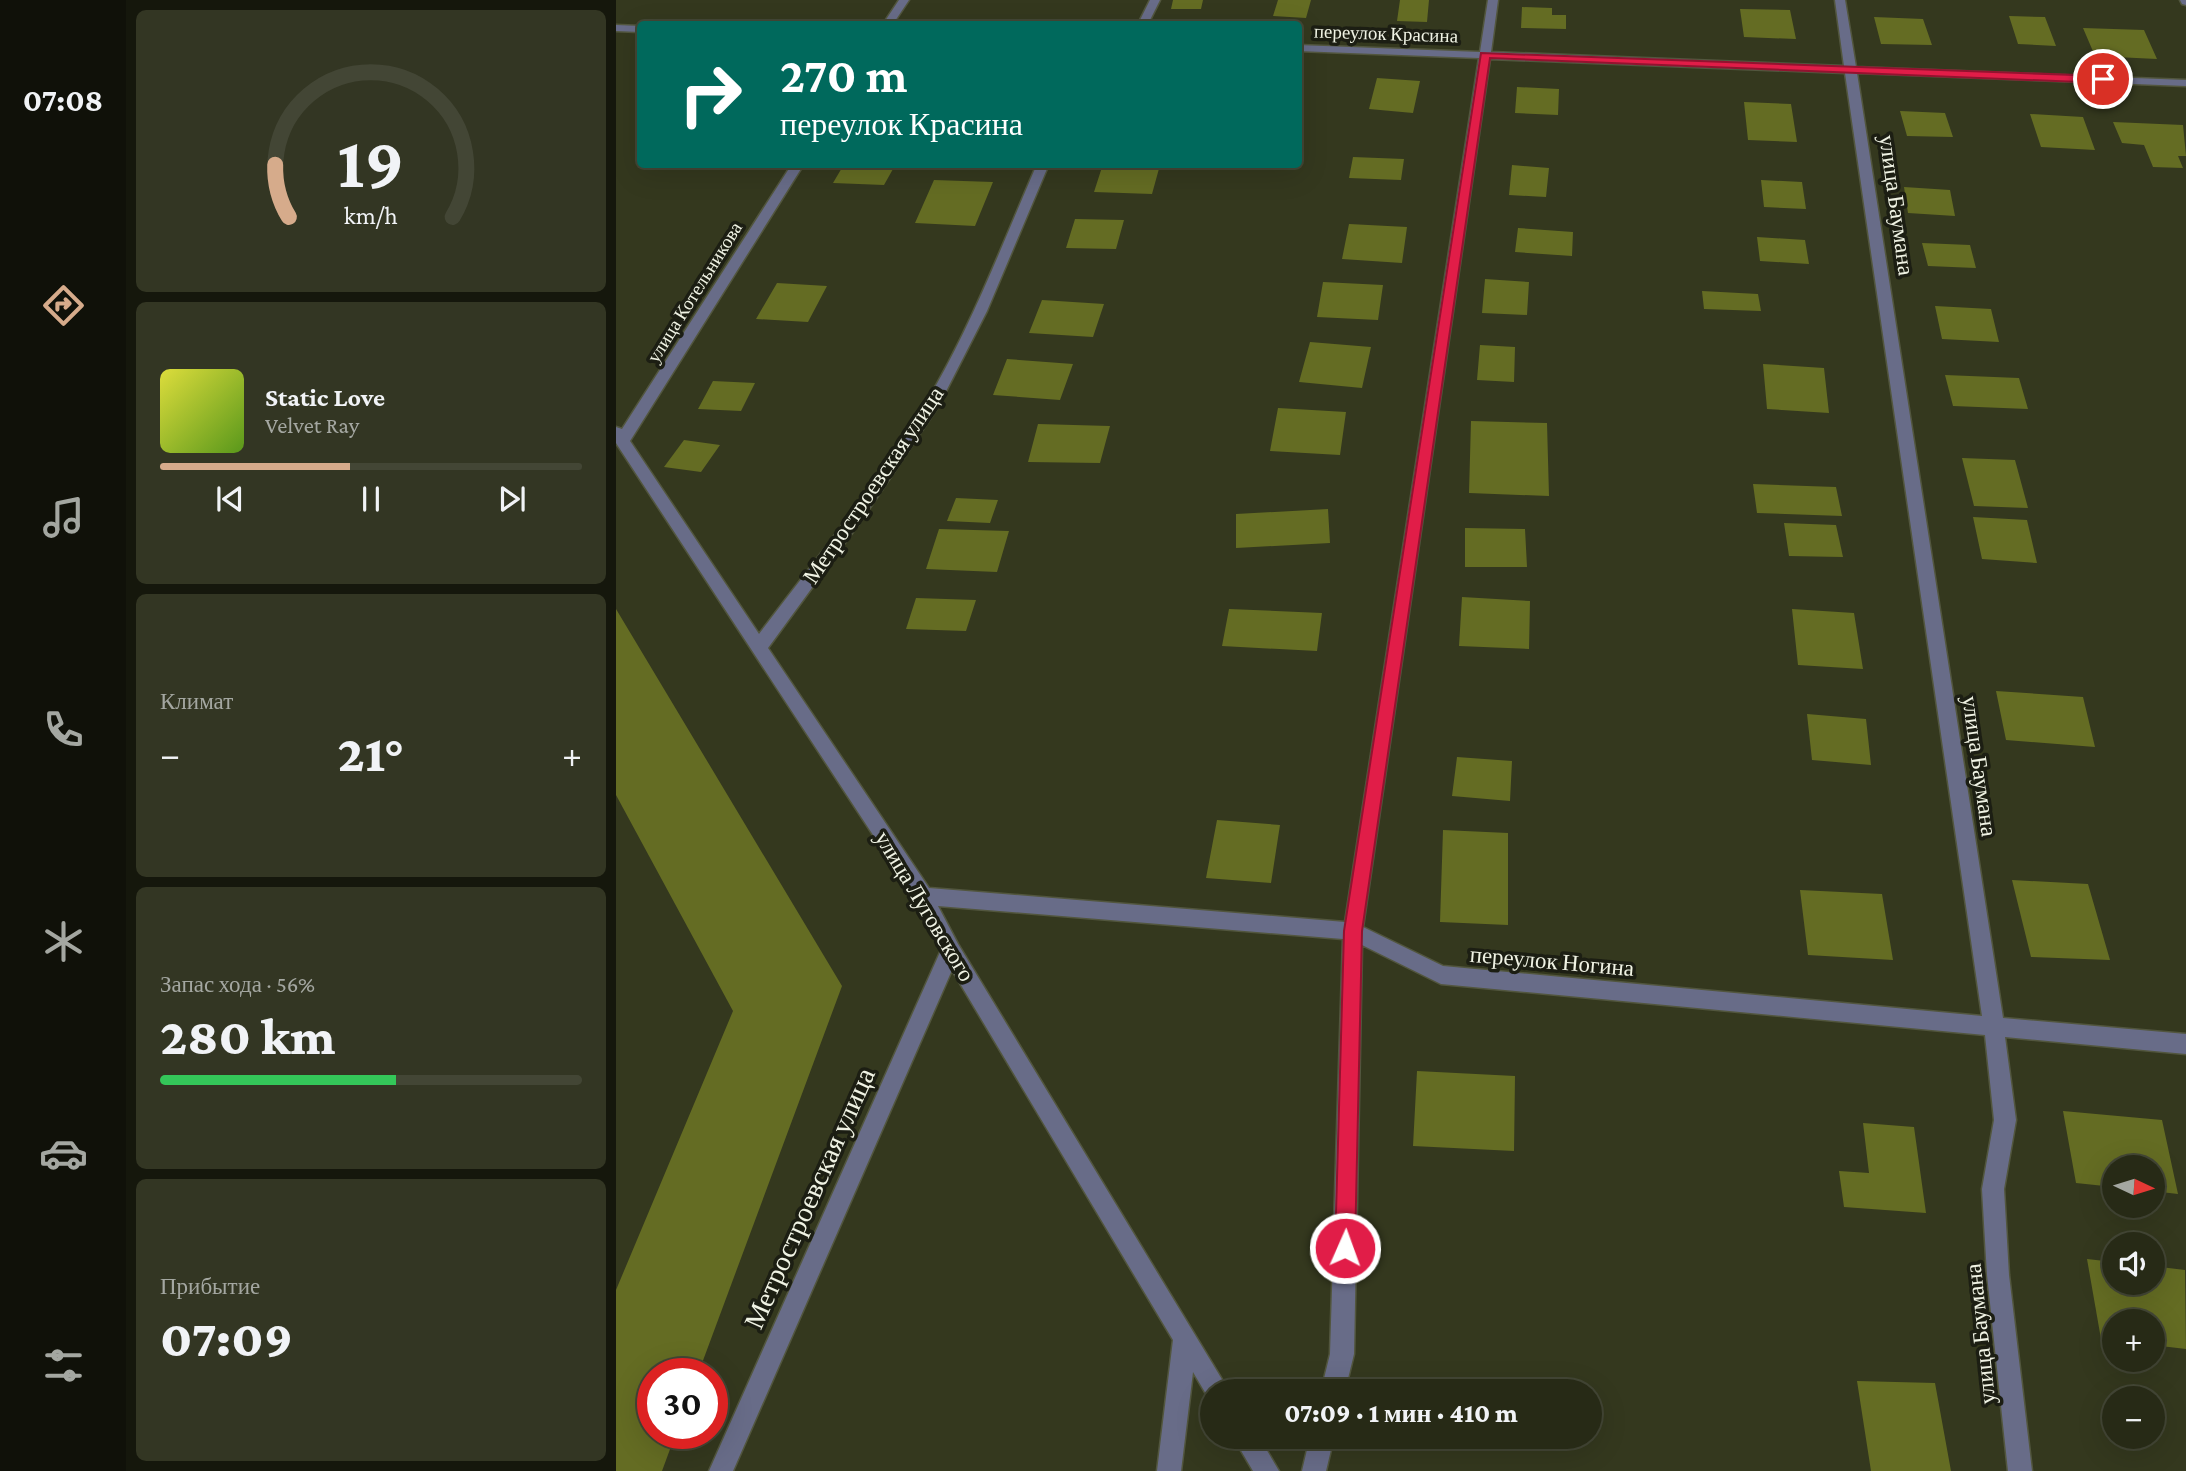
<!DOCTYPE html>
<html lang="ru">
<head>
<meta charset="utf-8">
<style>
  body { margin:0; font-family:"Crimson Pro",serif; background:#333623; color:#f1f3f6; height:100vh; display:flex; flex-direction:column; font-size:26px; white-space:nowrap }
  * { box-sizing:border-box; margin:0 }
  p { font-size:23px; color:#a4a7a1 }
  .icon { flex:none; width:38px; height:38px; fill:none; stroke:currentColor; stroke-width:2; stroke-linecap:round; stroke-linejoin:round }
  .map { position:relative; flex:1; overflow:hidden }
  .panel { display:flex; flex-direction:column; gap:10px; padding:10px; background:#15170c; width:490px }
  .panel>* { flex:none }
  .top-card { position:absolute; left:21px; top:21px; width:665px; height:147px; border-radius:7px; box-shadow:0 7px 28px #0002,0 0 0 2px #434635; background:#00695c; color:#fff; overflow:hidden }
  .needle { width:46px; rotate:94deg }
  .buttons { position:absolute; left:1486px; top:1155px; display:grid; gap:14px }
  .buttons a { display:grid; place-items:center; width:63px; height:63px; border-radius:50%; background:#272a16; box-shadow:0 7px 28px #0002,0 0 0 2px #434635; font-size:35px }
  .speed { position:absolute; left:21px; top:1358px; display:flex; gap:14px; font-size:35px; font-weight:700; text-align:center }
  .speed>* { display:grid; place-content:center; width:91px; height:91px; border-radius:50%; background:#272a16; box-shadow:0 7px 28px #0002,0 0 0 2px #434635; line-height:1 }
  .speed .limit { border:10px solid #d22; background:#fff; color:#111 }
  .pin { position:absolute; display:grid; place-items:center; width:60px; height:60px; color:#fff; margin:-30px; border:4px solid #fff; border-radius:50%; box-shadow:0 2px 7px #0007 }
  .me { position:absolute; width:77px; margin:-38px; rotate:2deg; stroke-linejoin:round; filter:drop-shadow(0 0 5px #0008) }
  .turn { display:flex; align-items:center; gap:24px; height:147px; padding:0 28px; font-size:32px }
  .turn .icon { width:91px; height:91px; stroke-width:2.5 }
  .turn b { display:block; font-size:49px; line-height:60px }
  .big { font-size:52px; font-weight:800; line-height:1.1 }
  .panel .tile { flex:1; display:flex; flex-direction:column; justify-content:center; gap:10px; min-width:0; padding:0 24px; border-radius:10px; background:#333623 }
  .panel .dial { align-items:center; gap:0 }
  .dial svg { height:182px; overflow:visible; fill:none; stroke:#434635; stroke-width:7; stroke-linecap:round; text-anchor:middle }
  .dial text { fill:#f1f3f6; stroke:none }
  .song { display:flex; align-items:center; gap:21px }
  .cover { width:84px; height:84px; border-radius:10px; background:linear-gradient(135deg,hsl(60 70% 55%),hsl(90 70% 35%)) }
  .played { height:7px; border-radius:4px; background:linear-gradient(90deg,#d6ab8b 45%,#434635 45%) }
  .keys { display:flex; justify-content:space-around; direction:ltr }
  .heat { display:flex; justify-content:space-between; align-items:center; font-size:38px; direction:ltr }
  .charge { height:10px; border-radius:5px; background:linear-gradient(90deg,#34c759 56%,#434635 0) }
  .trip { position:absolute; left:584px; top:1379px; width:402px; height:70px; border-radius:35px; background:#272a16; box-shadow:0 7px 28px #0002,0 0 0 2px #434635; font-weight:800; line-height:70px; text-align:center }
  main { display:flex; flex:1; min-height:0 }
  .tabs { display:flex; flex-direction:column; width:126px; justify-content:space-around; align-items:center; background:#101109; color:#a4a7a1 }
  .tabs .icon { width:49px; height:49px }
  .tabs .active { color:#d6ab8b }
  .tabs b { font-size:32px; color:#f1f3f6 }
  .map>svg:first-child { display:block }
  .building { fill:#646c23 }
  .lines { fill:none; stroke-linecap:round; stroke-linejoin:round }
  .minor-casing { stroke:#52563e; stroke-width:3 }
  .minor { fill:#686c88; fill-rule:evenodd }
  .route { fill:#e11d48; stroke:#92132f; stroke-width:2 }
  .labels { text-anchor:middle; stroke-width:7; stroke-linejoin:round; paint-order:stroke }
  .far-street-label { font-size:19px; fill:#f0f3e4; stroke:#1c1e13 }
  .street-label { font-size:23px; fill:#f0f3e4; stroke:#1c1e13 }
  .near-street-label { font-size:28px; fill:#f0f3e4; stroke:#1c1e13 }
</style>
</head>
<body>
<main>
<nav class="tabs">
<b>07:08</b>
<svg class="icon active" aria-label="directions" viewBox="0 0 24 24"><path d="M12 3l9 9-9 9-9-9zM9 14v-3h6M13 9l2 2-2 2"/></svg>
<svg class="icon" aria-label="music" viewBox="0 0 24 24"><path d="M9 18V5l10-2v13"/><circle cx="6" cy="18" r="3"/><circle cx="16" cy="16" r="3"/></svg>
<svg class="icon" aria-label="phone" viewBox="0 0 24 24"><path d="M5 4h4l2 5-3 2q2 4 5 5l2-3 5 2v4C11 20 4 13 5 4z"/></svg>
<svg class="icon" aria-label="climate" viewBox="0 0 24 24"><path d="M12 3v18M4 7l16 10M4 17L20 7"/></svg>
<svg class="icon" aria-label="car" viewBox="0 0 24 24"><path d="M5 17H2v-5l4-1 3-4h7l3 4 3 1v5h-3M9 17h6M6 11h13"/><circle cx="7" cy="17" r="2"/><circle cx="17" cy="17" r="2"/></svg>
<svg class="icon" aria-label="filters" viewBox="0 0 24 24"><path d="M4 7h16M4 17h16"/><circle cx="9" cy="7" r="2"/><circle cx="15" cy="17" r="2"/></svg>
</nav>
<section class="panel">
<div class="tile dial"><svg viewBox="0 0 100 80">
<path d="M14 69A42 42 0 1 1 86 69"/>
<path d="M14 69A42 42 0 0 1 8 46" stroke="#d6ab8b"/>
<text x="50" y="56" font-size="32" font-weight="700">19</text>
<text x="50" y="72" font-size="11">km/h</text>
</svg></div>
<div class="tile">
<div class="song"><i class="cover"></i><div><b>Static Love</b><p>Velvet Ray</p></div></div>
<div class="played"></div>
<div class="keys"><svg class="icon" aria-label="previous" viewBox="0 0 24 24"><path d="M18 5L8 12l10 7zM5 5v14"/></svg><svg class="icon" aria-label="pause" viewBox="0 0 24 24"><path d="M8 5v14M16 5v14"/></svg><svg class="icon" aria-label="next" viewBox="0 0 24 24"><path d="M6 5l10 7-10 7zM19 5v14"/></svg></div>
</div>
<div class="tile"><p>Климат</p>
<div class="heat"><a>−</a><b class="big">21°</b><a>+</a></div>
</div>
<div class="tile"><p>Запас хода · 56%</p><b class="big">280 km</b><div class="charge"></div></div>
<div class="tile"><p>Прибытие</p><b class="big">07:09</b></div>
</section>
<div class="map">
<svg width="1570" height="1471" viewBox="0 0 1570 1471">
  <rect width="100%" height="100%" fill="#34381e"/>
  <path class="building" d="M557 0H587L585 9H555Z
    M662 0H695L690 18 657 16Z
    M784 0H813L811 22 781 21Z
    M906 7 936 8V15H950V29L905 28Z
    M1124 9 1174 10 1180 39 1128 37Z
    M1393 16 1429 17 1440 46 1402 44Z
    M1258 17 1307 19 1316 45 1265 44Z
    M1467 28 1528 30 1541 59 1479 56Z
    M761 78 804 81 797 113 753 109Z
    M901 87 943 89 942 115 899 113Z
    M1128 102 1175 104 1181 142 1132 140Z
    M1284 111 1329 113 1337 137 1291 136Z
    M1414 114 1467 117 1479 150 1425 147Z
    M1497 122 1567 125 1570 156H1562L1567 168 1537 167 1528 145 1506 143Z
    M737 157 788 159 785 180 733 178Z
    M487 164H537L544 165 536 194 478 192Z
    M896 165 933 168 930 197 893 195Z
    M227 166 277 169 268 185 217 183Z
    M318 180 377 182 359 226 299 223Z
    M1145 180 1186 182 1190 209 1148 207Z
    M1288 187 1334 190 1339 216 1292 213Z
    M459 219 508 220 500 249 450 248Z
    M733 224 791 227 786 263 726 259Z
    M902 228 957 232 956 256 899 252Z
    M1141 237 1189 240 1193 264 1144 261Z
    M1306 243 1354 245 1360 268 1312 266Z
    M869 279 913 282 911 315 866 313Z
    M707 282 767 285 762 320 701 317Z
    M161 283 211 286 192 322 140 319Z
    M1086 291 1142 294 1145 311 1088 309Z
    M426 300 488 304 477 337 413 333Z
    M1319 306 1375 309 1383 342 1326 339Z
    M694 342 755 347 746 388 683 382Z
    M864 345 899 347 898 382 861 380Z
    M391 359 457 364 444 400 377 395Z
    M1147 364 1208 368 1213 413 1151 409Z
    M1329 375 1403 378 1412 409 1337 406Z
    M97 381 139 383 125 411 82 409Z
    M662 408 730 412 724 455 654 451Z
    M855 421 931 423 933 496 853 493Z
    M422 424 494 426 484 463 412 462Z
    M68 440 104 445 85 472 48 467Z
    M1346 458 1399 460 1412 508 1358 506Z
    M1137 484 1220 487 1226 516 1141 513Z
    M340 498 382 500 374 523 331 521Z
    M712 509 714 543 620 548V514Z
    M1357 517 1411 520 1421 563 1366 559Z
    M1168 523 1220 525 1227 557 1173 556Z
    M849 528 909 529 911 567H849Z
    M323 529 393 531 381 572 310 569Z
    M846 597 914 601 913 649 843 646Z
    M300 598 360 600 350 631 290 629Z
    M0 609 226 986 82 1374H37V1433H60L46 1471H0V1290L117 1011 0 795Z
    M613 609 706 613 701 651 606 646Z
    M1176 609 1238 613 1247 669 1182 665Z
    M1380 691 1467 697 1479 747 1390 740Z
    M1191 714 1250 719 1255 765 1196 760Z
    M841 757 896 761 894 801 836 796Z
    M601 820 664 825 655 883 590 878Z
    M827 830 892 833V925L824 922Z
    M1396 880 1472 884 1494 960 1415 957Z
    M1184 890 1266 894 1277 960 1192 955Z
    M801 1071 899 1076 898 1151 797 1146Z
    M1447 1111 1546 1120 1562 1194 1536 1191V1167H1498V1187L1460 1183Z
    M1247 1123 1298 1127 1310 1213 1228 1207 1223 1171 1253 1173Z
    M1471 1259 1498 1262V1283H1536V1266L1569 1270 1570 1349 1536 1345V1321H1498V1341L1485 1339Z
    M1241 1381 1319 1383 1335 1471H1255Z"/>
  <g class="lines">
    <g class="minor-casing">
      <path id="minor" d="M283 0H293L277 24H267Z
        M534 0H544L532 24H522Z
        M872 0H882L875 52 1228 66 1219 0H1229L1240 67 1570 80V86L1241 73 1387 1018 1570 1034V1054L1389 1037 1400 1120 1388 1189 1393 1275 1416 1471H1392L1371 1275 1366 1189 1378 1120 1369 1035 825 984 746 945 738 1354 729 1391H705L714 1354 727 939 322 906 342 944 613 1391H597V1401L593 1399 577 1372 565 1471H541L557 1340 336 970 117 1471H93L325 950 301 902 0 443V427L6 429 176 164H188L14 441 143 634C199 560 260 486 308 406 354 330 386 245 421 164H433L371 311 322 407 247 518 152 648 313 888 729 922 863 58 682 51V45L864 52ZM874 59 1229 73 1366 1016 827 966 747 927Z
        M1564 0H1570V5L1566 4Z
        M0 25 24 26V32L0 31Z
        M617 1437H643L663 1471H637Z
        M694 1437H718L710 1471H686Z"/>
    </g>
    <use href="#minor" class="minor"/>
  </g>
  <path class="route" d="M865 53 1487 76 1492 79 1487 83 874 58 746 931 739 1248 736 1255 729 1258 722 1255 719 1248 728 931Z"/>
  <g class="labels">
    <g class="far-street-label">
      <text transform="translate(770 33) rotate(2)" y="7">переулок Красина</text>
      <text transform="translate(78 292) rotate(-58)" y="7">улица Котельникова</text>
    </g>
    <g class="street-label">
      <text transform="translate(1281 205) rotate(82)" y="8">улица Баумана</text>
      <text transform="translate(257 485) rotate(-56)" y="8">Метростроевская улица</text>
      <text transform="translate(1364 766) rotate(82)" y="8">улица Баумана</text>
      <text transform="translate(309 906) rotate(59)" y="8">улица Луговского</text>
      <text transform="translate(936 961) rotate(5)" y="8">переулок Ногина</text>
      <text transform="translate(1364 1334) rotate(-96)" y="8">улица Баумана</text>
    </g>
    <g class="near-street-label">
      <text transform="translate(193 1198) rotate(-66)" y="10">Метростроевская улица</text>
    </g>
  </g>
</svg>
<div class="buttons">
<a><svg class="needle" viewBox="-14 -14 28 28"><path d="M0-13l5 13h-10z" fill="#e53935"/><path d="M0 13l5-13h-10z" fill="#a4a7a1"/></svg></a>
<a><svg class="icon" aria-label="sound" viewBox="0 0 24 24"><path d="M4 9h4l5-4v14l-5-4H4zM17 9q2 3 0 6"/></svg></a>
<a>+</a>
<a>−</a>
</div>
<div class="speed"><div class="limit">30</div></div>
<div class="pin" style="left:1487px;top:79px;background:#d93025"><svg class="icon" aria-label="arrive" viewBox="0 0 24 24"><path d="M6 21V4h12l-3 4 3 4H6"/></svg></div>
<svg class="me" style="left:729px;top:1248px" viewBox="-20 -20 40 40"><circle r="17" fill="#e11d48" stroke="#fff" stroke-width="3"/><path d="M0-11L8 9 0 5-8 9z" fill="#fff"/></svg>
<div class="trip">07:09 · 1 мин · 410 m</div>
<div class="top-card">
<div class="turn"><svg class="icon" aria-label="right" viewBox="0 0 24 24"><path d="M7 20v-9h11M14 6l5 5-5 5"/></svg><div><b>270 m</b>переулок Красина</div></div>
</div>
</div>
</main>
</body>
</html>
